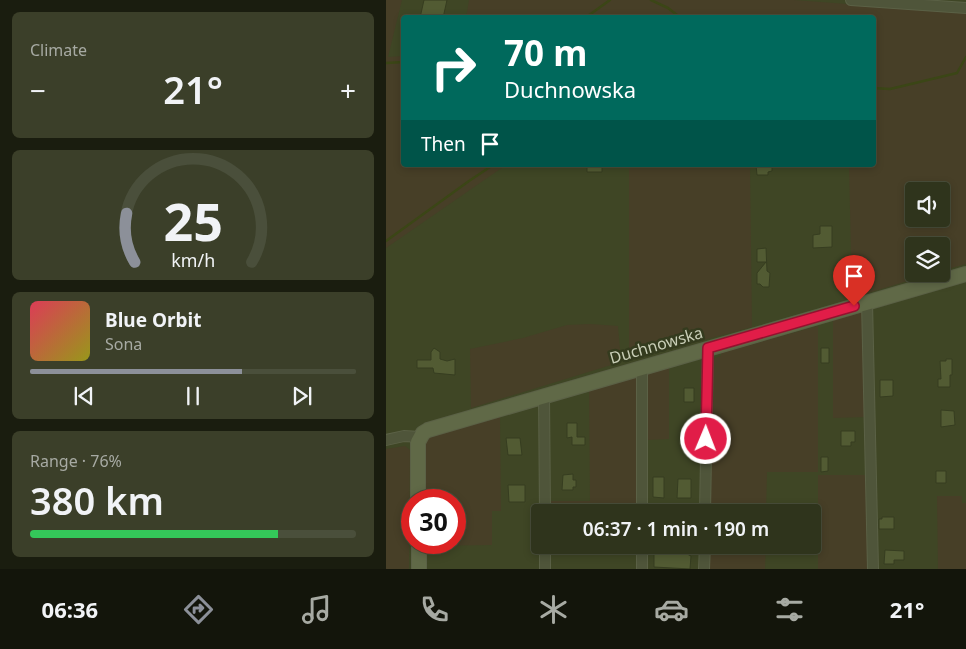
<!DOCTYPE html>
<html lang="en">
<head>
<meta charset="utf-8">
<style>
  body { margin:0; font-family:"Noto Sans",sans-serif; background:#3b3f29; color:#f1f3f6; height:100vh; display:flex; flex-direction:column; font-size:19px; white-space:nowrap }
  * { box-sizing:border-box; margin:0 }
  p { font-size:16px; color:#a7aaa3 }
  .icon { flex:none; width:28px; height:28px; fill:none; stroke:currentColor; stroke-width:2; stroke-linecap:round; stroke-linejoin:round }
  .map { position:relative; flex:1; overflow:hidden }
  .drawer { display:flex; flex-direction:column; gap:12px; padding:12px; background:#1a1d0f; width:386px }
  .drawer>* { flex:none }
  .hud { position:absolute; left:15px; top:15px; width:475px; height:152px; border-radius:5px; box-shadow:0 2px 8px #0003,0 0 0 1px #4a4f3b; background:#00695c; color:#fff; overflow:hidden }
  .controls { position:absolute; left:519px; top:182px; display:grid; gap:10px }
  .controls a { display:grid; place-items:center; width:45px; height:45px; border-radius:5px; background:#2f341c; box-shadow:0 2px 8px #0003,0 0 0 1px #4a4f3b; font-size:25px }
  .speed { position:absolute; left:15px; top:489px; display:flex; gap:10px; font-size:25px; font-weight:700; text-align:center }
  .speed>* { display:grid; place-content:center; width:65px; height:65px; border-radius:50%; background:#2f341c; box-shadow:0 2px 8px #0003,0 0 0 1px #4a4f3b; line-height:1 }
  .speed .limit { border:8px solid #d22; background:#fff; color:#111 }
  .pin { position:absolute; display:grid; place-items:center; width:42px; height:42px; color:#fff; margin:-51px -21px; border-radius:50% 50% 50% 0; rotate:-45deg; box-shadow:0 0 5px #0007 }
  .pin .icon { rotate:45deg }
  .me { position:absolute; width:55px; margin:-28px; rotate:1deg; stroke-linejoin:round; filter:drop-shadow(0 0 4px #0008) }
  .turn { display:flex; align-items:center; gap:18px; height:105px; padding:0 20px; font-size:22px }
  .turn .icon { width:65px; height:65px; stroke-width:2.5 }
  .turn b { display:block; font-size:35px; line-height:42px }
  .then { display:flex; align-items:center; height:48px; padding:0 20px; background:#0003; gap:10px; font-size:19px }
  .big { font-size:38px; font-weight:600; line-height:1.1 }
  .drawer .widget { flex:1; display:flex; flex-direction:column; justify-content:center; gap:8px; min-width:0; padding:0 18px; border-radius:8px; background:#3b3f29 }
  .drawer .dial { align-items:center; gap:0 }
  .dial svg { height:130px; overflow:visible; fill:none; stroke:#4a4f3b; stroke-width:7; stroke-linecap:round; text-anchor:middle }
  .dial text { fill:#f1f3f6; stroke:none }
  .song { display:flex; align-items:center; gap:15px }
  .cover { width:60px; height:60px; border-radius:8px; background:linear-gradient(135deg,hsl(350 70% 55%),hsl(60 70% 35%)) }
  .played { height:5px; border-radius:2px; background:linear-gradient(90deg,#8c9099 65%,#4a4f3b 65%) }
  .keys { display:flex; justify-content:space-around; direction:ltr }
  .heat { display:flex; justify-content:space-between; align-items:center; font-size:28px; direction:ltr }
  .charge { height:8px; border-radius:4px; background:linear-gradient(90deg,#34c759 76%,#4a4f3b 0) }
  .trip { position:absolute; left:145px; top:504px; width:290px; height:50px; border-radius:5px; background:#2f341c; box-shadow:0 2px 8px #0003,0 0 0 1px #4a4f3b; font-weight:600; line-height:50px; text-align:center }
  .tabs { display:flex; height:80px; justify-content:space-around; align-items:center; background:#13150b; color:#a7aaa3 }
  .tabs .icon { width:35px; height:35px }
  .tabs .active { color:#8c9099 }
  .tabs b { font-size:22px; color:#f1f3f6 }
  main { display:flex; flex:1; min-height:0 }
  .map>svg:first-child { display:block }
  .green { fill:#473f27; fill-rule:evenodd }
  .lines { fill:none; stroke-linecap:round; stroke-linejoin:round }
  .stream { stroke:#3b4616; stroke-width:2.5 }
  .building { fill:#525b33; stroke:#363d20 }
  .street-casing { stroke:#5b6146; stroke-width:12 }
  .secondary-casing { stroke:#5b6146; stroke-width:16 }
  .path { stroke:#5e5640; stroke-width:1; stroke-dasharray:4 4; stroke-linecap:butt }
  .street { stroke:#4f553a; stroke-width:10 }
  .secondary { stroke:#606947; stroke-width:14 }
  .route-casing { stroke:#92132f; stroke-width:12 }
  .route { stroke:#e11d48; stroke-width:9 }
  .labels { text-anchor:middle; stroke-width:5; stroke-linejoin:round; paint-order:stroke }
  .street-label { font-size:16px; fill:#c9ceb7; stroke:#343b1e }
</style>
</head>
<body>
<main>
<section class="drawer">
<div class="widget"><p>Climate</p>
<div class="heat"><a>−</a><b class="big">21°</b><a>+</a></div>
</div>
<div class="widget dial"><svg viewBox="0 0 100 80">
<path d="M14 69A42 42 0 1 1 86 69"/>
<path d="M14 69A42 42 0 0 1 9 39" stroke="#8c9099"/>
<text x="50" y="56" font-size="32" font-weight="700">25</text>
<text x="50" y="72" font-size="11">km/h</text>
</svg></div>
<div class="widget">
<div class="song"><i class="cover"></i><div><b>Blue Orbit</b><p>Sona</p></div></div>
<div class="played"></div>
<div class="keys"><svg class="icon" aria-label="previous" viewBox="0 0 24 24"><path d="M18 5L8 12l10 7zM5 5v14"/></svg><svg class="icon" aria-label="pause" viewBox="0 0 24 24"><path d="M8 5v14M16 5v14"/></svg><svg class="icon" aria-label="next" viewBox="0 0 24 24"><path d="M6 5l10 7-10 7zM19 5v14"/></svg></div>
</div>
<div class="widget"><p>Range · 76%</p><b class="big">380 km</b><div class="charge"></div></div>
</section>
<div class="map">
<svg width="580" height="569" viewBox="0 0 580 569">
  <rect width="100%" height="100%" fill="#3f4625"/>
  <path class="green" d="M0 0H16L2 57 17 56 18 165H120L0 248Z
    M83 0H408L580 13V264L555 271V246H528V274H544L466 298 463 165H488V18H80ZM528 191H555V219H528Z
    M243 165H364L366 327 243 360Z
    M476 310 480 417 447 418V320Z
    M204 324 232 326 235 362 85 408 84 349 137 338 181 325Z
    M432 326V472H381L380 512H323L326 359 335 356V353Z
    M283 367V439L261 440 260 373Z
    M254 375V512H165V501H204L203 390Z
    M114 416 115 511H106V545L37 546V543L69 542V500H37V443L41 438Z
    M19 446 24 450 23 569H0V449Z
    M432 475H481L482 569H432Z
    M551 496H576V503H580V569H552Z
    M165 545H254V553L165 554Z
    M322 545H380L379 569H322Z"/>
  <g class="lines">
    <path class="stream" d="M265 0 282 8 295 18
      M199 18 224 0
      M0 63 18 62
      M488 88 504 89 571 73 580 57
      M0 241 83 181 107 165"/>
  </g>
  <path class="building" d="M38 0H61L57 18H34Z
    M201 165H216V172H201Z
    M370 165H386V171L382 172V175H371Z
    M434 226H446V247L427 248V235L434 234Z
    M380 248 381 271 384 273 383 287H377L374 284H371V273L380 262H371V249Z
    M48 348 54 352V359L61 361 69 359V375L48 373 47 368H31V360H45V352Z
    M435 348H443V363H435Z
    M560 359H566V375H564V387H552V379H555L554 361H560Z
    M494 380H507V396L494 397Z
    M298 388H308V402H298Z
    M555 410 568 411 569 425 555 427Z
    M181 423H191V437H199V445H186V437L181 438Z
    M299 430H308V450H299Z
    M455 431H469V442H465V446H455Z
    M120 438H134L136 455H122Z
    M435 457H442V471L435 472Z
    M550 471H560V483H550Z
    M187 474V480H190V487H187V490H176L177 475Z
    M267 477H278V498L267 497Z
    M292 479H305V498H291Z
    M122 485H139V502H123Z
    M496 517H508V529H493V519H496Z
    M268 545H293V551H301V554L305 556 304 569 268 567Z
    M380 545H418L417 553 380 550Z
    M499 550 518 551V560H508V564H498Z"/>
  <g class="lines">
    <g class="street-casing">
      <path id="street" d="M465 0 580 8
        M481 302 487 569
        M256 367V512
        M158 395 159 512
        M0 440 18 436 34 437
        M319 512 322 348
        M159 545V569
        M256 545V569
        M318 569 319 545"/>
    </g>
    <g class="secondary-casing">
      <path id="secondary" d="M32 500V442L37 433 42 430 580 274
        M33 542V569"/>
    </g>
    <path class="path" d="M25 533V510"/>
    <use href="#street" class="street"/>
    <use href="#secondary" class="secondary"/>
  </g>
  <g class="lines">
    <g class="route-casing">
      <path id="route" d="M320 439 322 348 468 306"/>
    </g>
    <use href="#route" class="route"/>
  </g>
  <g class="labels">
    <g class="street-label">
      <text transform="translate(270 345) rotate(-16)" y="6">Duchnowska</text>
    </g>
  </g>
</svg>
<div class="controls">
<a><svg class="icon" aria-label="sound" viewBox="0 0 24 24"><path d="M4 9h4l5-4v14l-5-4H4zM17 9q2 3 0 6"/></svg></a>
<a><svg class="icon" aria-label="layers" viewBox="0 0 24 24"><path d="M12 4l9 5-9 5-9-5zM3 14l9 5 9-5"/></svg></a>
</div>
<div class="speed"><div class="limit">30</div></div>
<div class="pin" style="left:468px;top:306px;background:#d93025"><svg class="icon" aria-label="arrive" viewBox="0 0 24 24"><path d="M6 21V4h12l-3 4 3 4H6"/></svg></div>
<svg class="me" style="left:320px;top:439px" viewBox="-20 -20 40 40"><circle r="17" fill="#e11d48" stroke="#fff" stroke-width="3"/><path d="M0-11L8 9 0 5-8 9z" fill="#fff"/></svg>
<div class="trip">06:37 · 1 min · 190 m</div>
<div class="hud">
<div class="turn"><svg class="icon" aria-label="right" viewBox="0 0 24 24"><path d="M7 20v-9h11M14 6l5 5-5 5"/></svg><div><b>70 m</b>Duchnowska</div></div>
<div class="then">Then<svg class="icon" aria-label="arrive" viewBox="0 0 24 24"><path d="M6 21V4h12l-3 4 3 4H6"/></svg></div>
</div>
</div>
</main>
<nav class="tabs">
<b>06:36</b>
<svg class="icon active" aria-label="directions" viewBox="0 0 24 24"><path d="M12 3l9 9-9 9-9-9zM9 14v-3h6M13 9l2 2-2 2"/></svg>
<svg class="icon" aria-label="music" viewBox="0 0 24 24"><path d="M9 18V5l10-2v13"/><circle cx="6" cy="18" r="3"/><circle cx="16" cy="16" r="3"/></svg>
<svg class="icon" aria-label="phone" viewBox="0 0 24 24"><path d="M5 4h4l2 5-3 2q2 4 5 5l2-3 5 2v4C11 20 4 13 5 4z"/></svg>
<svg class="icon" aria-label="climate" viewBox="0 0 24 24"><path d="M12 3v18M4 7l16 10M4 17L20 7"/></svg>
<svg class="icon" aria-label="car" viewBox="0 0 24 24"><path d="M5 17H2v-5l4-1 3-4h7l3 4 3 1v5h-3M9 17h6M6 11h13"/><circle cx="7" cy="17" r="2"/><circle cx="17" cy="17" r="2"/></svg>
<svg class="icon" aria-label="filters" viewBox="0 0 24 24"><path d="M4 7h16M4 17h16"/><circle cx="9" cy="7" r="2"/><circle cx="15" cy="17" r="2"/></svg>
<b>21°</b>
</nav>
</body>
</html>
